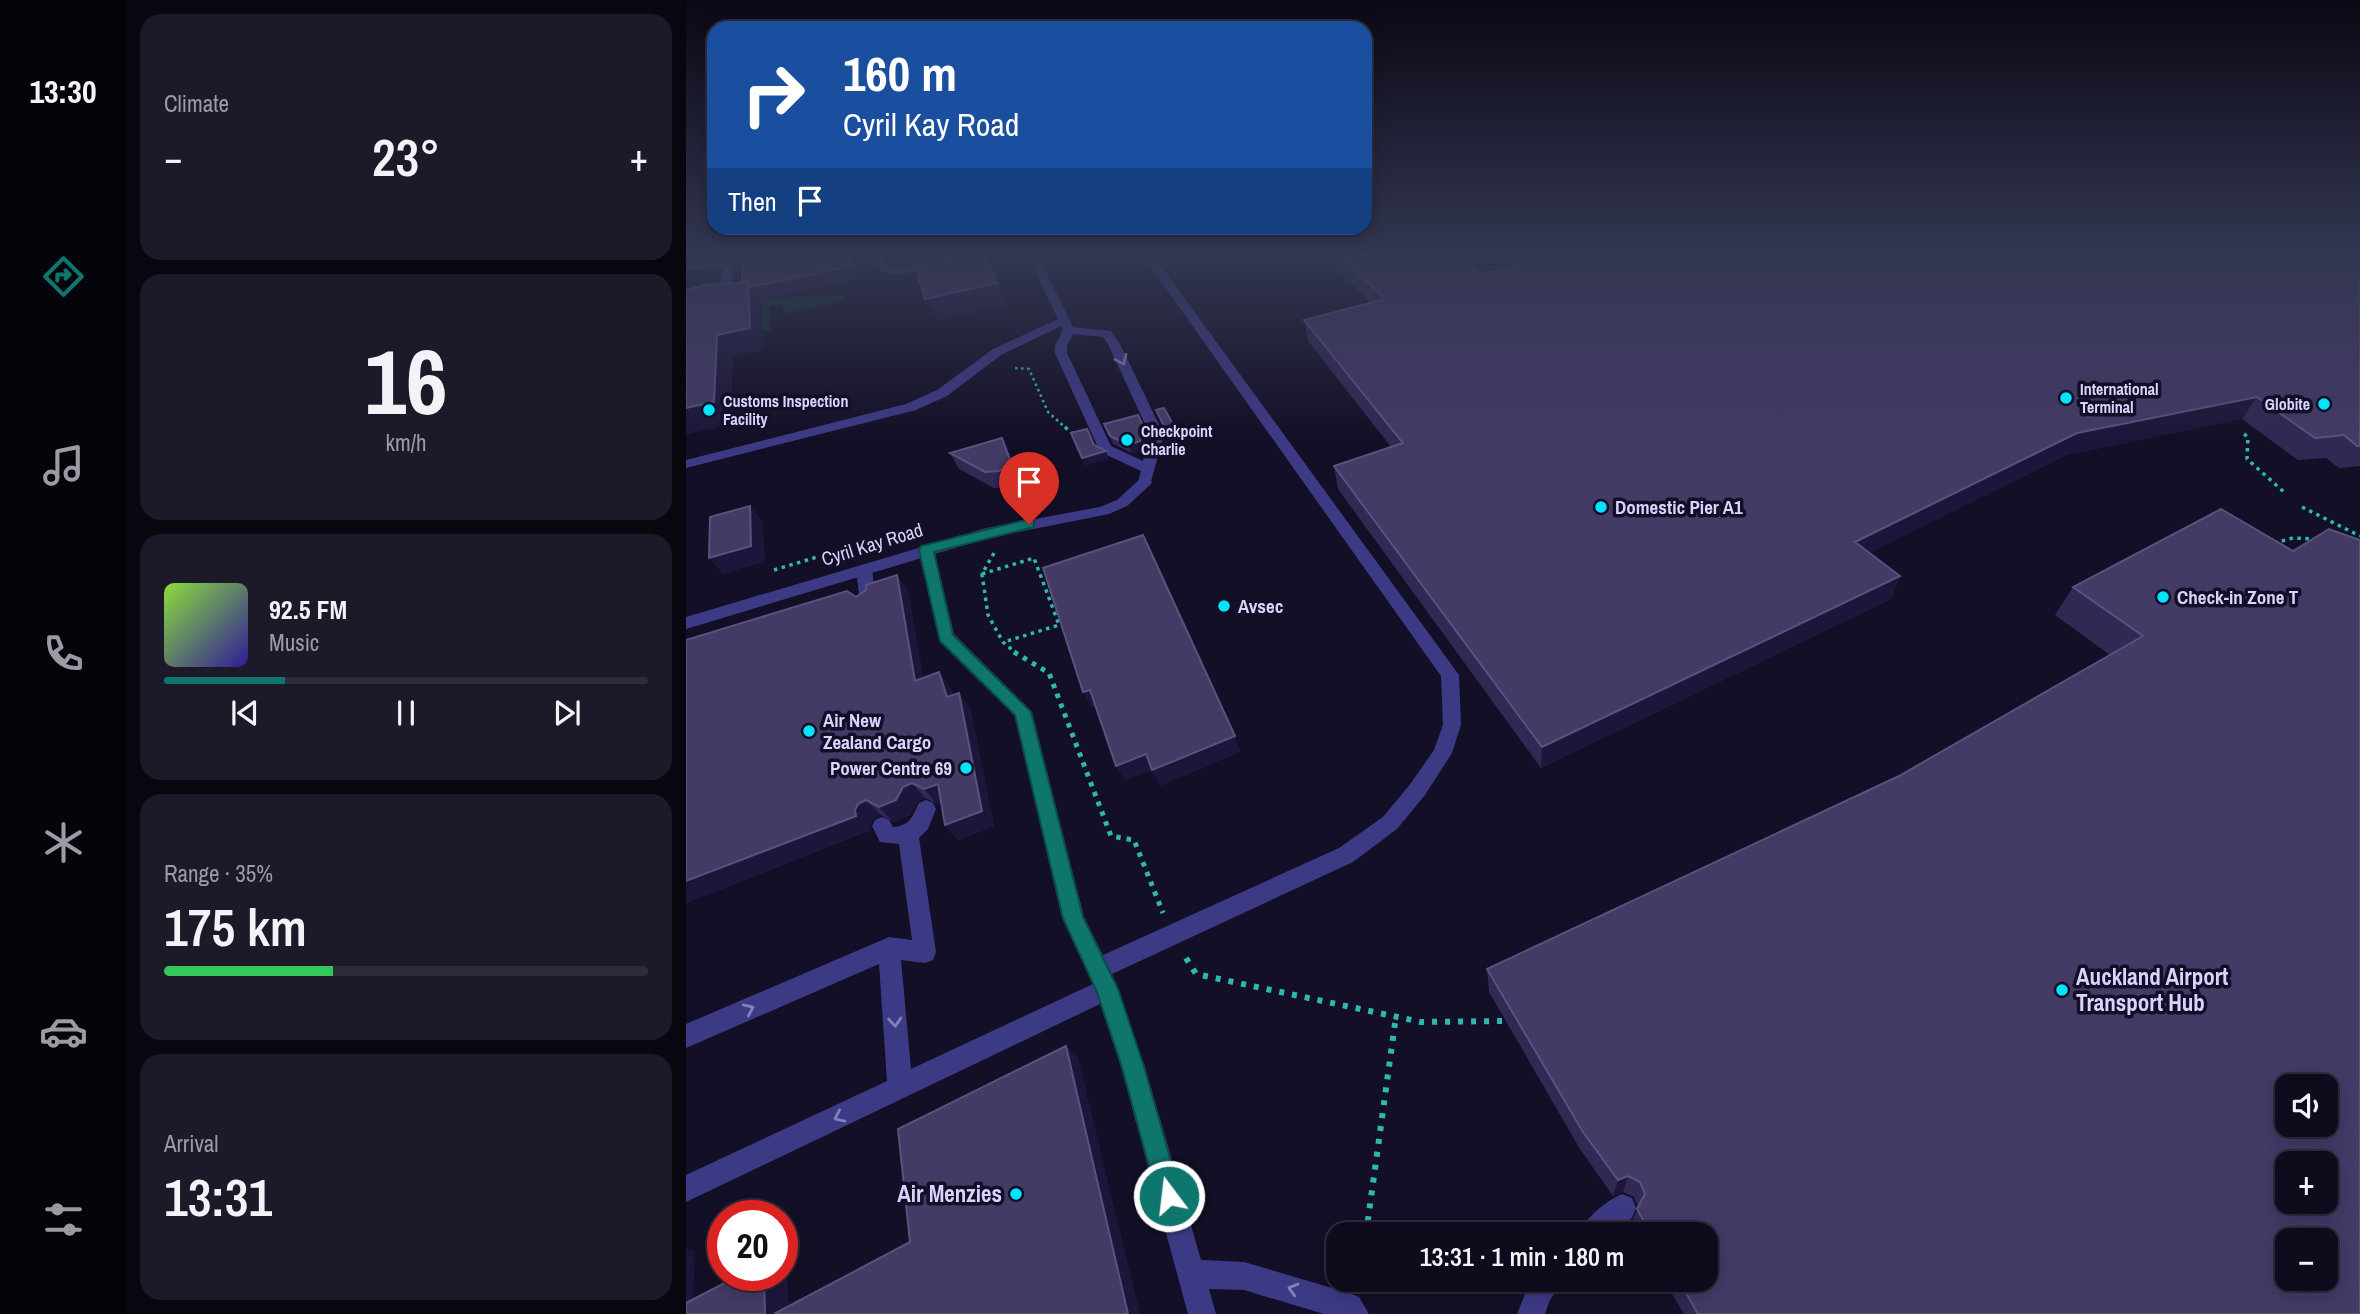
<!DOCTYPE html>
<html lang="en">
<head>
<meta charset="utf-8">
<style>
  body { margin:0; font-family:"Archivo Narrow",sans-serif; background:#1c1929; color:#f1f3f6; height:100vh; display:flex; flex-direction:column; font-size:26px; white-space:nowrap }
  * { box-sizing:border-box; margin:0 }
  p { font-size:23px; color:#9b9ba3 }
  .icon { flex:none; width:38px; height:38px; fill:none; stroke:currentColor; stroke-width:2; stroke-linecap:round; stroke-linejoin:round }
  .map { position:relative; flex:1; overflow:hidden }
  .side { display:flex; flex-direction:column; gap:14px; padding:14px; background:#08060f; width:560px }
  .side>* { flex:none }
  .top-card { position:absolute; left:21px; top:21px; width:665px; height:214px; border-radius:21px; box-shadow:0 4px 18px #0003,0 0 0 2px #2e2b3b; background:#1a4fa0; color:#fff; overflow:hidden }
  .controls { position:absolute; left:1589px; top:1074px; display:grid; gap:14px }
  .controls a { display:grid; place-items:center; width:63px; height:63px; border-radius:14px; background:#0e0b1c; box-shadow:0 4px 18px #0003,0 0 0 2px #2e2b3b; font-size:35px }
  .speed { position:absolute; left:21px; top:1200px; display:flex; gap:14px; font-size:35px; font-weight:700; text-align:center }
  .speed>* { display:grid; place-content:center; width:91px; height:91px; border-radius:50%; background:#0e0b1c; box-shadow:0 4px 18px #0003,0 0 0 2px #2e2b3b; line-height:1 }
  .speed .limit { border:10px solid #d22; background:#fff; color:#111 }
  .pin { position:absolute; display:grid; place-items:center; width:60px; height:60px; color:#fff; margin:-72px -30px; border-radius:50% 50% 50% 0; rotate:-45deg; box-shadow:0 0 7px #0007 }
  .pin .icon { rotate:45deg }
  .me { position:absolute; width:77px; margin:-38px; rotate:345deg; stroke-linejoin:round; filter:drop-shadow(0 0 5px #0008) }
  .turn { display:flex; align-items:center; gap:24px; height:147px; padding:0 21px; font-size:32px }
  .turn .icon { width:91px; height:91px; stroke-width:2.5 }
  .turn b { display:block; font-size:49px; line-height:60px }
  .then { display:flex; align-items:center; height:66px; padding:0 21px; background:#0003; gap:14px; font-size:26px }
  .big { font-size:52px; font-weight:600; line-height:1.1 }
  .side .card { flex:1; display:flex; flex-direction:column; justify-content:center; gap:10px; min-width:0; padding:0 24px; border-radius:21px; background:#1c1929 }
  .side .dial { align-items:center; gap:0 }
  .dial b { font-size:91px; line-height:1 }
  .song { display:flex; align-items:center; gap:21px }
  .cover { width:84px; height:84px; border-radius:10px; background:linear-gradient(135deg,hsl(90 70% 55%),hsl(250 70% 35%)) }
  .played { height:7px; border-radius:4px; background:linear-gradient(90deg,#0f766e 25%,#2e2b3b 25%) }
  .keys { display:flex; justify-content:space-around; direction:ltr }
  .heat { display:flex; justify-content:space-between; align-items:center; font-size:38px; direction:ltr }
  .charge { height:10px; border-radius:5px; background:linear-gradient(90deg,#34c759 35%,#2e2b3b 0) }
  .trip { position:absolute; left:640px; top:1222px; width:392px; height:70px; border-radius:21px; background:#0e0b1c; box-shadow:0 4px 18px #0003,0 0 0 2px #2e2b3b; font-weight:600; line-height:70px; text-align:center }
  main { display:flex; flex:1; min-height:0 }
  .menu { display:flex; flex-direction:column; width:126px; justify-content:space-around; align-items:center; background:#06040b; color:#9b9ba3 }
  .menu .icon { width:49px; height:49px }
  .menu .on { color:#0f766e }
  .menu b { font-size:32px; color:#f1f3f6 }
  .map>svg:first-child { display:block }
  .green { fill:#12302f }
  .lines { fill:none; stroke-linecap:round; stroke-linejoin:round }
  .path-far3 { stroke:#2fb8b0; stroke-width:2.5; stroke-dasharray:2.5 3.5; stroke-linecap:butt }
  .path-far2 { stroke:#2fb8b0; stroke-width:3.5; stroke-dasharray:3.5 4.5; stroke-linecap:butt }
  .path-far1 { stroke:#2fb8b0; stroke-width:5; stroke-dasharray:4.5 6; stroke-linecap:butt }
  .path { stroke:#2fb8b0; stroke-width:6; stroke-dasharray:5 8; stroke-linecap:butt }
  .service { fill:#3d3a85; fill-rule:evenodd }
  .minor { fill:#3d3a85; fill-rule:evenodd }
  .wall { fill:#312854 }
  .shaded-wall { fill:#1d163a }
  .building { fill:#433a66; stroke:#5a527e; stroke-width:2; fill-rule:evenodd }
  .oneway { stroke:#837fbc }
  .route { fill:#0f766e; stroke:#0a4d48; stroke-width:2 }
  .poi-dot { fill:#00e5ff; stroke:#130f26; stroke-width:2.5 }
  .labels { text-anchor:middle; stroke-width:7; stroke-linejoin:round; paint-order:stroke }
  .far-poi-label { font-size:16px; font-weight:bold; fill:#d9d4ff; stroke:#130f26; text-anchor:start }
  .poi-label { font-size:19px; font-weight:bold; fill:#d9d4ff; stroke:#130f26; text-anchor:start }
  .street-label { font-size:19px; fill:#d9d4ff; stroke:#130f26 }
  .near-poi-label { font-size:23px; font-weight:bold; fill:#d9d4ff; stroke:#130f26; text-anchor:start }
</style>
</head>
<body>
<main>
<nav class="menu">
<b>13:30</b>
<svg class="icon on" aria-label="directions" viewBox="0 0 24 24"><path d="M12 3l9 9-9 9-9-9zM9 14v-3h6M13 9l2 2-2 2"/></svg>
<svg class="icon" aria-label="music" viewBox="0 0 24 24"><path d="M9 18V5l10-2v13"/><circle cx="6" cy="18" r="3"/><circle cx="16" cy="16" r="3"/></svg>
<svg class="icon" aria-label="phone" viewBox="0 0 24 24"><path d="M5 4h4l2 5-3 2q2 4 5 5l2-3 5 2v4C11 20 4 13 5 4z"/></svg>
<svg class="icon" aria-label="climate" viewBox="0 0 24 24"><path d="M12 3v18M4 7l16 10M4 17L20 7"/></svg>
<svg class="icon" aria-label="car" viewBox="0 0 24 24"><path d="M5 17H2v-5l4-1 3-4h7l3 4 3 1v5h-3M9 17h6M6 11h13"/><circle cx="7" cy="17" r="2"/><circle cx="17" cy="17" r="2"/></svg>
<svg class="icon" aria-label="filters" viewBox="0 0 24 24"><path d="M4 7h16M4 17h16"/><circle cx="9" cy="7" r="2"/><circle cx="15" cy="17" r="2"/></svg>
</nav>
<section class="side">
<div class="card"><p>Climate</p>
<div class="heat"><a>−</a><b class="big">23°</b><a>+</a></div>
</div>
<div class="card dial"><b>16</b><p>km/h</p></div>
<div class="card">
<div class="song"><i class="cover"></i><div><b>92.5 FM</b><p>Music</p></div></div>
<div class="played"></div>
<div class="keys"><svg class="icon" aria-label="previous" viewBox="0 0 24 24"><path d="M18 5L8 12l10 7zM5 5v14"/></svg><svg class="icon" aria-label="pause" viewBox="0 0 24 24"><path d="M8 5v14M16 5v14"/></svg><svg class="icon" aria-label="next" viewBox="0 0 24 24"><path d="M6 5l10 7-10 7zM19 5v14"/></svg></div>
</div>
<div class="card"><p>Range · 35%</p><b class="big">175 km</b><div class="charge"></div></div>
<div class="card"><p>Arrival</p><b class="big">13:31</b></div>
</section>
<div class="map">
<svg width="1674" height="1314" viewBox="0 0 1674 1314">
  <rect width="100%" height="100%" fill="#130f26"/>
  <path class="green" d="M158 294V301L98 314 97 304 84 306V330L77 331 70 299Z"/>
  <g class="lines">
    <path class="path-far3" d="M329 368 343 369 362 412 381 429"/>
    <path class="path-far2" d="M379 427 388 435
      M1558 434 1562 437 1561 459 1598 492
      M1616 507 1674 536
      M1588 543 1607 538 1631 539
      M308 553 296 574 302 615 317 642 330 653
      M88 570 161 548
      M296 574 348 558 373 625 318 642"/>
    <path class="path-far1" d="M328 652 363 673 425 836 448 840 477 913"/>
    <path class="path" d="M500 958 510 974 735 1022 818 1021 823 1018
      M680 1234 710 1016"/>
    <path class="service" d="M34 254H44C56 290 30 298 0 305V299C17 294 36 289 37 269L28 267 0 271V265L28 261 36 263Z
      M186 254H196L201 266 210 269 292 254H312L210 275 193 270Z
      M341 254H351L387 327 425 331 434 344 478 435 464 485 459 486 452 482 455 471 414 452 369 353V346L377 330 375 326 315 355 261 396 230 410 0 468V460L220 404 251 390 307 349 372 319ZM387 334 417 337 422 344 464 435 457 461 425 446 381 353V346Z
      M459 255H467L773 675 775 725 766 753 739 795 711 829 667 862 426 974 459 1067 515 1260 558 1262 663 1293 673 1297 683 1314H638L558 1290 523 1289 530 1314H502L435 1067 414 1004 0 1202V1175L201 1081 193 964 0 1048V1024L203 937 226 940 213 844 194 842 186 826 189 820 196 817 203 820 207 827C224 826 226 817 233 803L240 800 247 803 250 809 242 829 233 838 250 952 247 960 239 963 215 960 225 1069 407 984 376 918 329 715 254 641 232 550 234 546H246L248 550 268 634 346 712 398 917 417 955 653 848 697 817 725 783 748 750 757 725 755 676 459 259Z
      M178 564 186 569 190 604 182 610 174 604 170 569Z"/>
    <path class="minor" d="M459 478 464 479 466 482 464 485 441 506 423 514 302 538 0 629V617L300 528 414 507 431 500 454 479Z
      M936 1194 946 1198 950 1208 946 1218 928 1234H893C900 1217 920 1201 936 1194Z
      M845 1279H877L863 1302 859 1314H831Z"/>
  </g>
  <path class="wall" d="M637 254H773L797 274 1674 254V466L1653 468 1640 458 1612 460 1556 419 1380 455 1183 553 1214 576 1205 599 855 768 652 489 648 466 705 447 622 341 618 320 685 303Z
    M418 424 461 435 457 449 446 453 427 444Z
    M264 453 324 454 334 481 321 487 308 488 273 469Z
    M1535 509 1674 1314H998L977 1279H1020V1234H951L945 1223 952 1207 948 1197 937 1192 927 1196 894 1149 803 992 801 969 1213 776 1424 655 1369 615 1387 587Z
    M211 575 222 591 237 678 253 672 264 688 267 695 284 708 308 826 272 840 259 825 255 803 251 804 239 798 231 802 224 815 207 822 195 815 187 819 184 825 185 830 0 903 170 597Z"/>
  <path class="shaded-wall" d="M162 254H167L172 279 73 300 76 303 78 350 47 357 45 424 0 435V408L31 335 62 282Z
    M299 254 321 305 250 321 239 299Z
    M1571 397 1556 419 1380 455 1161 564 1169 542 1391 433Z
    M458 427 461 435 457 449 446 453 443 445Z
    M491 431 494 439 478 443 476 435Z
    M316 438 324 454 334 481 321 487 313 471Z
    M420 451 423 459 399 466 396 458Z
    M64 506 77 522 79 562 37 574 23 558Z
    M211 575 222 591 241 697 229 681Z
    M1214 576 1205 599 855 768 856 747Z
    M253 672 264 688 272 712 261 697Z
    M404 690 413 705 406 708 397 692Z
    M273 693 284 708 308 826 272 840 259 825Z
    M549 736 555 752 474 786 466 770Z
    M460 754 468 769 439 781 430 766Z
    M226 783 239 798 231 802 224 815 207 822 193 807 217 787Z
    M252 784 265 799 251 804 238 789Z
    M180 800 195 815 187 819 184 825 185 830 0 903V881L169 810 172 804Z
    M380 1046 392 1057 454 1314H442Z
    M942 1176 937 1192 927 1196 932 1180Z
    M0 1249 9 1251 7 1314H0Z
    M96 1268 101 1269 103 1314H79L78 1276H96Z"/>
  <path class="building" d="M56 254H162L165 266 65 287 62 282H56Z
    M285 254H299L311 283 239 299 229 266Z
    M653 254H773L797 274 851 260 889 254H1674V446H1671L1658 435 1629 438 1571 397 1391 433 1169 542 1214 576 856 747 648 466 717 443 618 320 699 299Z
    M62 282 64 328 31 335 28 402 0 408V290L17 285Z
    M478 408 491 431 476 435 478 426 470 410Z
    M452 415 458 427 454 441 443 445 424 436 418 424Z
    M401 429 408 445 420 451 396 458 385 433Z
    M316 438 326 465 313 471 299 472 264 453Z
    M64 506 65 546 23 558 24 517Z
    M1535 509 1607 551 1643 529 1674 540V1314H1012L992 1279H1020V1234H965L951 1209 959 1194 954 1182 942 1176 932 1180 897 1132 801 969 1213 776 1457 636 1387 587ZM1601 1087H1640V1125H1601ZM1601 1164H1640V1202H1601ZM1601 1241H1640V1279H1601Z
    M457 535 549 736 466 770 460 754 430 766 404 690 397 692 357 568Z
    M211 575 229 681 253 672 261 697 273 693 296 811 259 825 252 784 238 789 226 783 217 787 210 800 193 807 180 800 172 804 169 810 170 816 0 881V640L161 591 170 597 180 590V585Z
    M380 1046 442 1314H88L224 1242 212 1129Z
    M52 1276H78L79 1314H0V1303Z"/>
  <defs><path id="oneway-chevron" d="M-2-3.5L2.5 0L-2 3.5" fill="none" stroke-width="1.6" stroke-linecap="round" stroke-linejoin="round" transform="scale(1.75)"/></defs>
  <g class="oneway">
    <use href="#oneway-chevron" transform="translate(436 360) rotate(65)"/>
    <use href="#oneway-chevron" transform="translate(63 1009) rotate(-24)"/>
    <use href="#oneway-chevron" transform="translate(209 1022) rotate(85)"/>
    <use href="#oneway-chevron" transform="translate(153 1117) rotate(155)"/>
    <use href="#oneway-chevron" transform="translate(607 1289) rotate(-164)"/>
  </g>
  <linearGradient id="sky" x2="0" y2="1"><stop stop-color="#0a0815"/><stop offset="0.58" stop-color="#333752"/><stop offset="1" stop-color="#333752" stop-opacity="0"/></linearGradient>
  <rect width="1674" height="438" fill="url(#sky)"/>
  <path class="route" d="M343 519 348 520V527L248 552 267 635 345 712 397 917 432 989 458 1067 495 1196 491 1205 483 1209 474 1205 471 1196 436 1067 411 992 377 918 329 715 254 641 233 550 235 546Z"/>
  <g class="poi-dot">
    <circle cx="1380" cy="398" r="7"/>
    <circle cx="1638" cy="404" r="7"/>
    <circle cx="23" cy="410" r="7"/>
    <circle cx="441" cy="440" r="7"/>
    <circle cx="915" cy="507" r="7"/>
    <circle cx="1477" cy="597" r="7"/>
    <circle cx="538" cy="606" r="7"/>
    <circle cx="123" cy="731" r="7"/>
    <circle cx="280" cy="768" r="7"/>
    <circle cx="1376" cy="990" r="7"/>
    <circle cx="330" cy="1194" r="7"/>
  </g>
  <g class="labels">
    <g class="far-poi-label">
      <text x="1394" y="395">International<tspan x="1394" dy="18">Terminal</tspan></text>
      <text x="37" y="407">Customs Inspection<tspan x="37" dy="18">Facility</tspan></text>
      <text x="1624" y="410" text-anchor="end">Globite</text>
      <text x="455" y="437">Checkpoint<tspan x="455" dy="18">Charlie</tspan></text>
    </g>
    <g class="poi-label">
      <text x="929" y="514">Domestic Pier A1</text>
      <text x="1491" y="604">Check-in Zone T</text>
      <text x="552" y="613">Avsec</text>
      <text x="137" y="727">Air New<tspan x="137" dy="22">Zealand Cargo</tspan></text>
      <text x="266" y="775" text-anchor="end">Power Centre 69</text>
    </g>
    <g class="street-label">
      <text transform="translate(186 544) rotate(-17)" y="7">Cyril Kay Road</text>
    </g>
    <g class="near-poi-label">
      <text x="1390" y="985">Auckland Airport<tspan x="1390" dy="26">Transport Hub</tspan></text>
      <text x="316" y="1202" text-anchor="end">Air Menzies</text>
    </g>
  </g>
</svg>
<div class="controls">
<a><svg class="icon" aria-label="sound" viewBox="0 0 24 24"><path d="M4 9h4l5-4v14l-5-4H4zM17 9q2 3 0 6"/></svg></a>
<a>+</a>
<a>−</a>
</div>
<div class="speed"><div class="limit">20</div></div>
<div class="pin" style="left:343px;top:524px;background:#d93025"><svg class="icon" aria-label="arrive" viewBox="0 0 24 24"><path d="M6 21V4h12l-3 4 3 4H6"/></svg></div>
<svg class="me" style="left:483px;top:1196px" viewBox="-20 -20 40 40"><circle r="17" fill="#0f766e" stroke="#fff" stroke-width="3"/><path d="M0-11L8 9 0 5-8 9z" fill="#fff"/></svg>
<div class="trip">13:31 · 1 min · 180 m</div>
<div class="top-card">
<div class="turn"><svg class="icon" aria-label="right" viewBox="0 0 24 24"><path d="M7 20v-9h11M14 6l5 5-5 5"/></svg><div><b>160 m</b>Cyril Kay Road</div></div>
<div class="then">Then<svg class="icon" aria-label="arrive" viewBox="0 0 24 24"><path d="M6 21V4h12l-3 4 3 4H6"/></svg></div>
</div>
</div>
</main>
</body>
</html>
